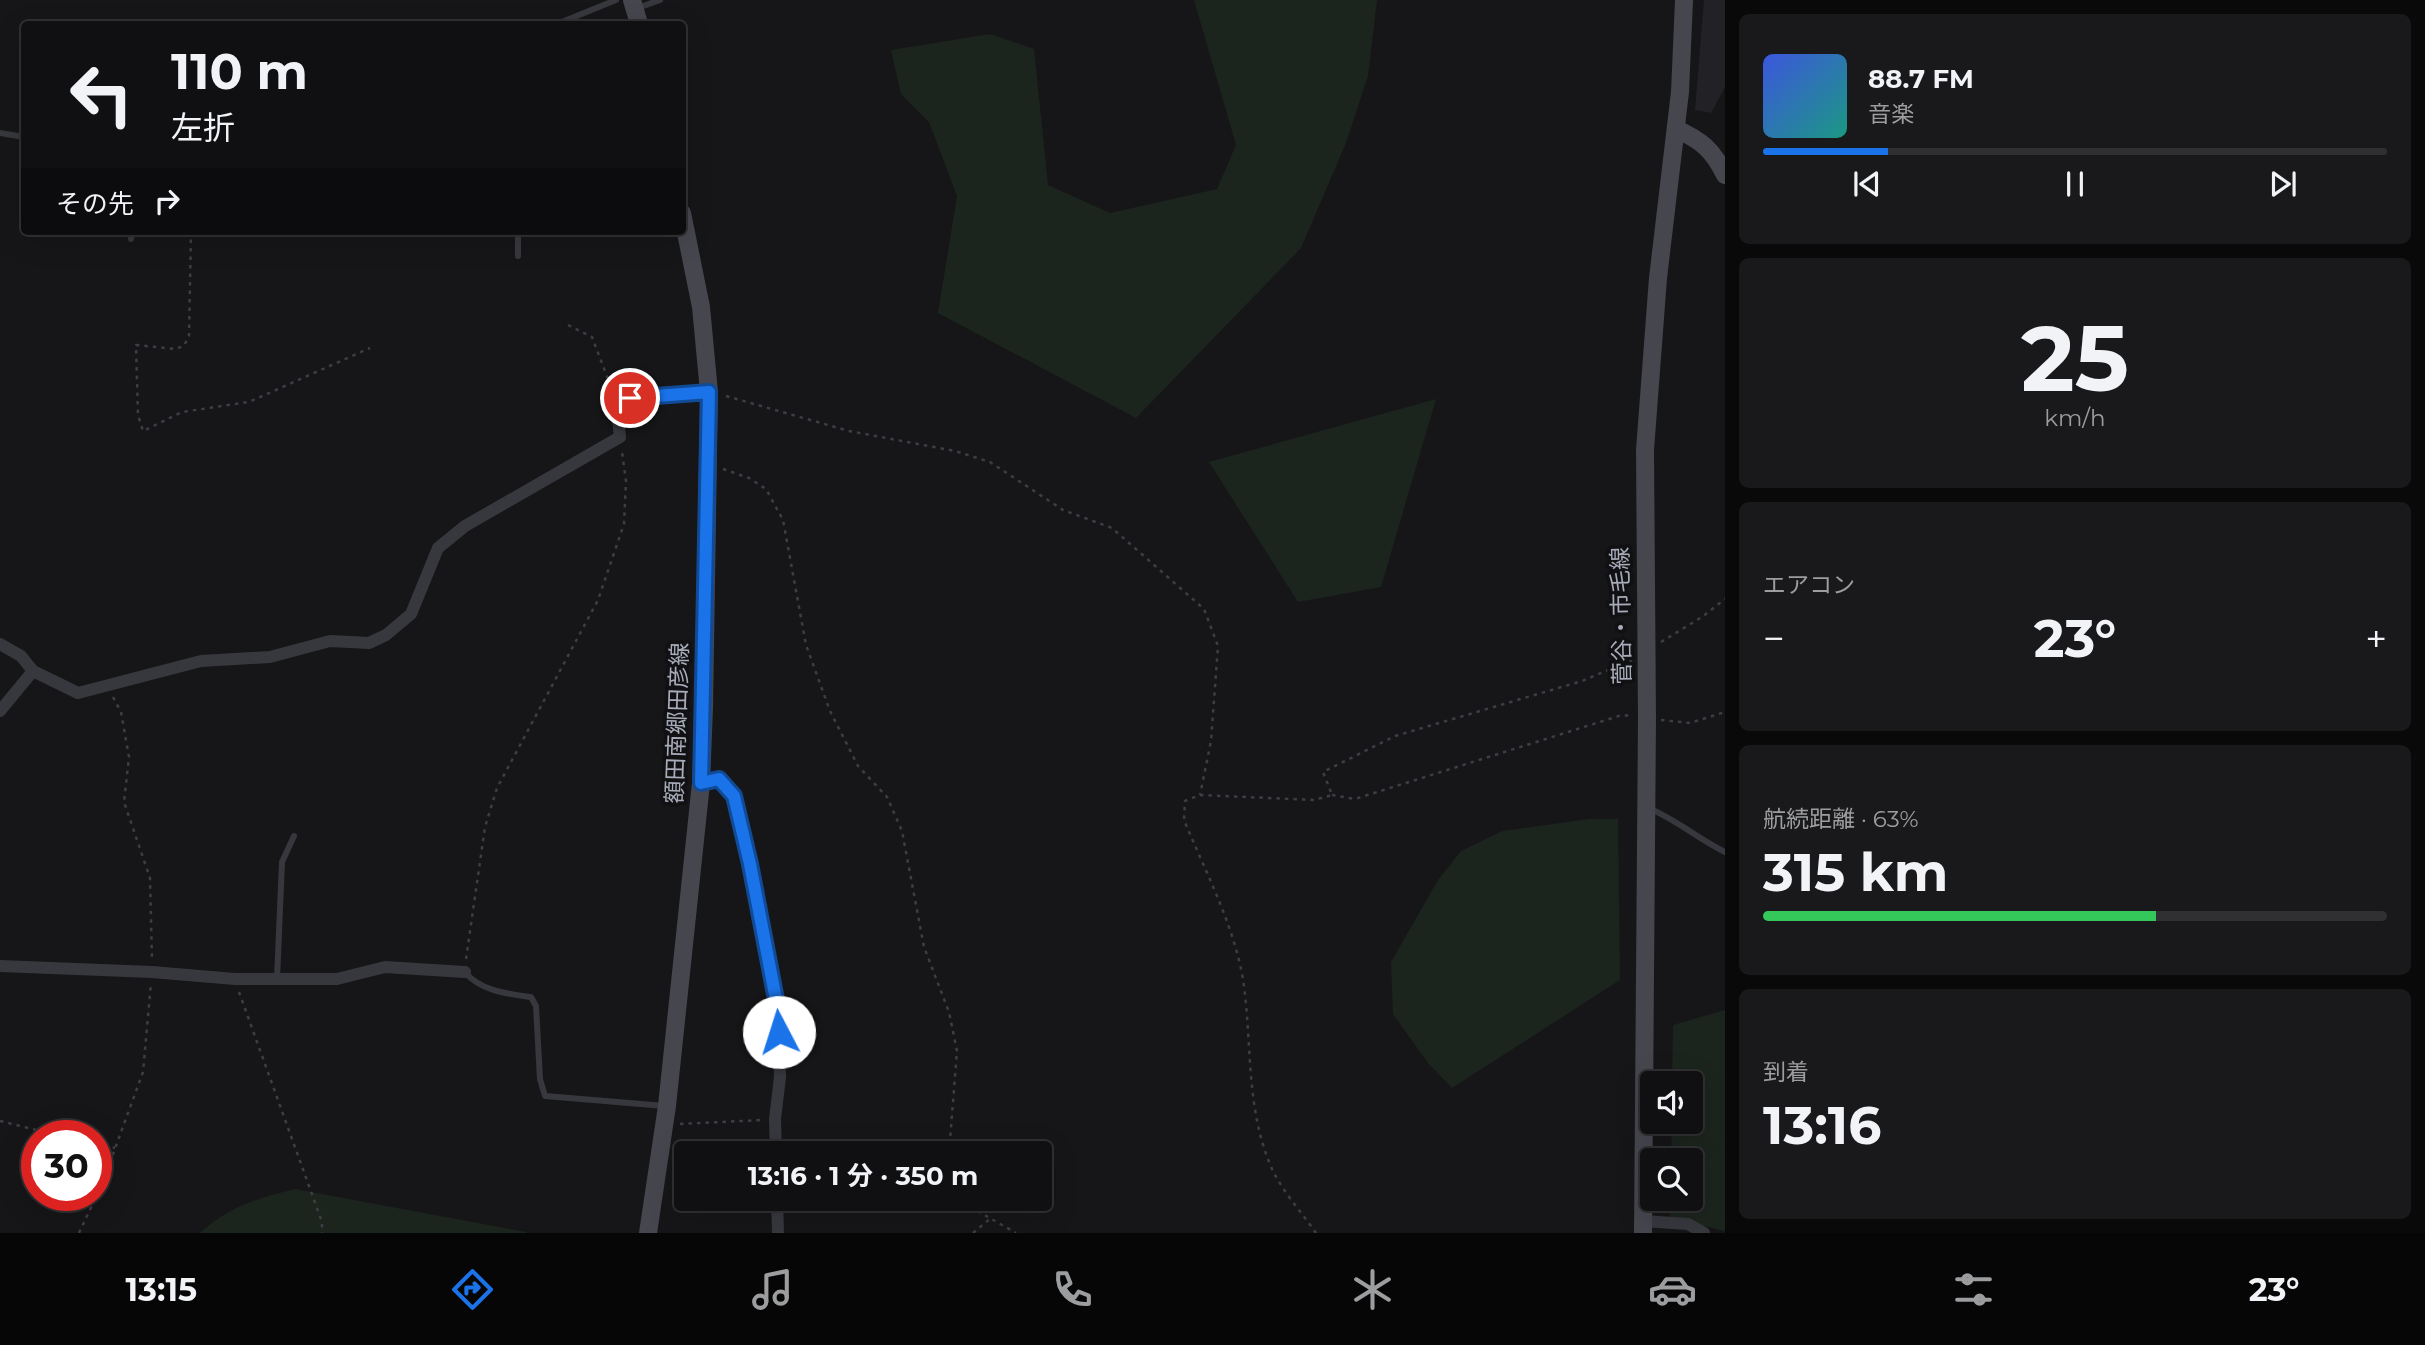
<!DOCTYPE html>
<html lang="ja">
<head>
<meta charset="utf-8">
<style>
  body { margin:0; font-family:Montserrat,"Noto Sans JP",sans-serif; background:#19191b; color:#f1f3f6; height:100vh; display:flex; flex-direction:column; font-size:26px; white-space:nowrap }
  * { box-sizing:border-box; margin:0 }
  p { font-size:23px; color:#9c9d9f }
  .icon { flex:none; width:38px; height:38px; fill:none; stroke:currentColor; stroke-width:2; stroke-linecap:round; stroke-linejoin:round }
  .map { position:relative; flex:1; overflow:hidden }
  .drawer { display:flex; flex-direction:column; gap:14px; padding:14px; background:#09090a; width:700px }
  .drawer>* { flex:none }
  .guide { position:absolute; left:21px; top:21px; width:665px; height:214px; border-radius:7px; box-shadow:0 7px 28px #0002,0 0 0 2px #303032; background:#101012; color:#f1f3f6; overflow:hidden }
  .fabs { position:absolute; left:1640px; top:1071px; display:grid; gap:14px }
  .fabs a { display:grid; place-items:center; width:63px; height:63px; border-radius:7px; background:#101012; box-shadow:0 7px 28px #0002,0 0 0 2px #303032; font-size:35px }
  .speed { position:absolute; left:21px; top:1120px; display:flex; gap:14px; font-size:35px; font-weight:700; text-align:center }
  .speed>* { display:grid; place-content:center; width:91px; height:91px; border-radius:50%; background:#101012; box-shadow:0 7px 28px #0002,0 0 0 2px #303032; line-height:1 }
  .speed .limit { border:10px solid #d22; background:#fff; color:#111 }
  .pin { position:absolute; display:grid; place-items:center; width:60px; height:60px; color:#fff; margin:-30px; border:4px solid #fff; border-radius:50%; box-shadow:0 2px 7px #0007 }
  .me { position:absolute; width:77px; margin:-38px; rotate:355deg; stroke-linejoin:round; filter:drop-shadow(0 0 5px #0008) }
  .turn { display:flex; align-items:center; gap:24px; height:147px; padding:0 35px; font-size:32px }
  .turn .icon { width:91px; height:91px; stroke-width:2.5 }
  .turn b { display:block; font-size:49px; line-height:60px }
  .then { display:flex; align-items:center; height:66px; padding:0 35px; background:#0003; gap:14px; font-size:26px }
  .big { font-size:52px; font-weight:700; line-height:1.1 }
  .drawer .card { flex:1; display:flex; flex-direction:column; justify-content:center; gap:10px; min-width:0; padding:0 24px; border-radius:10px; background:#19191b }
  .drawer .dial { align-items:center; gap:0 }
  .dial b { font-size:91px; line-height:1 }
  .song { display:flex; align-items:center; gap:21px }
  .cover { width:84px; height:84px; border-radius:10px; background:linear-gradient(135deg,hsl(230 70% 55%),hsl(170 70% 35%)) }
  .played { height:7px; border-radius:4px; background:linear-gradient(90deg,#1a73e8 20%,#303032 20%) }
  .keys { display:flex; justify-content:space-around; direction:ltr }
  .heat { display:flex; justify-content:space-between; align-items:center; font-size:38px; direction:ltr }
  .charge { height:10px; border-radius:5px; background:linear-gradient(90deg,#34c759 63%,#303032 0) }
  .trip { position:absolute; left:674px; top:1141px; width:378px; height:70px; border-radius:7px; background:#101012; box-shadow:0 7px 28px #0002,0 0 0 2px #303032; font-weight:700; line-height:70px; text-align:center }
  .tab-bar { display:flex; height:112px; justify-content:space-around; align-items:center; background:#060607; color:#9c9d9f }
  .tab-bar .icon { width:49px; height:49px }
  .tab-bar .active { color:#1a73e8 }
  .tab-bar b { font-size:32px; color:#f1f3f6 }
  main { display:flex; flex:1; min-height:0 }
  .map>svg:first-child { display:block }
  .built { fill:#222226 }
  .green { fill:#1c241e }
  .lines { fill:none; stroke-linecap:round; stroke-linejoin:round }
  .path { stroke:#3d3e45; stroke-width:2.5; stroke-dasharray:3.5 5; stroke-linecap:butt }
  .lane { stroke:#37383e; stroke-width:6 }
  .street { stroke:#37383e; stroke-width:12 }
  .secondary { stroke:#45464e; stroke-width:18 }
  .route-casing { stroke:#114b97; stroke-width:18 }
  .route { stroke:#1a73e8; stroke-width:12 }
  .labels { text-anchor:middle; stroke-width:7; stroke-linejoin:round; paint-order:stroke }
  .street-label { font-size:23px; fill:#a8abb9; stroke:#111113 }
</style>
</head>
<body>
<main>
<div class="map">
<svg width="1725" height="1233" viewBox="0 0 1725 1233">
  <rect width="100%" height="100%" fill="#161618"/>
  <path class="built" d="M1704 0H1725V87L1711 113 1695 110Z"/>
  <path class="green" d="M1194 0H1377L1368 76 1346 143 1301 248 1136 418 938 313 957 196 929 122 901 94 891 50 990 34 1034 49 1048 185 1110 213 1217 189 1236 145Z
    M1436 399 1381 587 1298 602 1209 462Z
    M1589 819H1618L1620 980 1452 1088 1428 1063 1393 1014 1391 962 1438 880 1461 851 1502 831Z
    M1725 1010V1231L1670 1218V1199H1690V1160H1671L1672 1122H1690V1083H1672L1673 1025Z
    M295 1189 526 1232 527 1233H200C228 1207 258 1198 295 1189Z"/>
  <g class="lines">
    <path class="path" d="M191 231 189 336 184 346 175 349 136 345 138 415 143 431 182 412 249 402 370 348
      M568 325 592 337 611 387
      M726 396 849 431 955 451 990 462 1063 510 1112 528 1204 609 1218 646 1211 741 1200 795
      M723 469 749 478 766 489 783 520 806 645 830 711 858 766 887 797 902 831 924 947 949 1012 957 1051 949 1153
      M1661 642 1702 617 1725 599
      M113 697 121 712 129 757 124 802 150 878 152 959
      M1661 720 1690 723 1725 712
      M1332 795 1355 799 1622 715 1631 716
      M466 959 485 827 497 788 598 600 624 524 626 481 622 452
      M239 992 322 1222V1233
      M0 1121 61 1136
      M680 1124 761 1120
      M96 1144 115 1148
      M966 1199 974 1209 1016 1233
      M79 1233 102 1184 143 1072 151 983
      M973 1233 991 1218
      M1316 1233C1302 1213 1284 1193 1273 1171 1246 1113 1252 1048 1244 986 1236 929 1206 873 1184 820L1185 801 1200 795 1314 800 1332 795 1323 772 1395 736 1582 681 1632 660"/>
    <path class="lane" d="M635 9 660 0
      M557 24 616 0
      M0 133 24 137
      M518 231V256
      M131 239 132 231
      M1648 808C1676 819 1698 839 1725 852
      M465 972C480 991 508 994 531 997L536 1006 540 1079 545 1096 665 1106
      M277 979 282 862 294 836"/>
    <path class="street" d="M0 644 21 656 33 671 78 693 201 661 270 657 330 641 369 643 386 635 411 614 438 548 465 526 620 437 616 400 709 392
      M0 711 33 671
      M701 783 719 779 734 796 756 886 778 1010 780 1077 775 1119 776 1153
      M0 966 152 972 235 979H337L385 967 465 972
      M777 1199 778 1233
      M1643 1221 1688 1224 1704 1233"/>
    <path class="secondary" d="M632 0 639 24
      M1676 129C1701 140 1713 150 1725 175
      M648 1233 667 1106 701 783 704 708 709 392 701 307 682 213
      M1643 1233 1647 718 1645 450 1658 278 1680 92 1684 0"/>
  </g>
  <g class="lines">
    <g class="route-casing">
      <path id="route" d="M630 398 709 392 701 783 719 779 734 796 750 864 778 1010 779 1032"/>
    </g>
    <use href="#route" class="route"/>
  </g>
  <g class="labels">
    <g class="street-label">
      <text transform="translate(1621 616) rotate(-91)" y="8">菅谷・市毛線</text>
      <text transform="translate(677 723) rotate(-88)" y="8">額田南郷田彦線</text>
    </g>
  </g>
</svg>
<div class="fabs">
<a><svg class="icon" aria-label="sound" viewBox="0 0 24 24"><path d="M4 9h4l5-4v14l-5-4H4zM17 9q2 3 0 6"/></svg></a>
<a><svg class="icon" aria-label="search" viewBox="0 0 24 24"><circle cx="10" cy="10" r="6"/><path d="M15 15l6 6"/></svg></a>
</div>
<div class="speed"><div class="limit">30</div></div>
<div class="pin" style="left:630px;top:398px;background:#d93025"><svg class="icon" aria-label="arrive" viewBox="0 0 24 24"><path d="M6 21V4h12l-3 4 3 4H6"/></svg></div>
<svg class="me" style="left:779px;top:1032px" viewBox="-20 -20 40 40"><circle r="19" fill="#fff"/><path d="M0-13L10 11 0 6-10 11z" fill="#1a73e8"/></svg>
<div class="trip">13:16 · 1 分 · 350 m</div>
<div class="guide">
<div class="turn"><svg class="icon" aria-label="left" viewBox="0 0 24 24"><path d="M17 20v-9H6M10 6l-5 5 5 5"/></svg><div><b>110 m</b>左折</div></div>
<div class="then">その先<svg class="icon" aria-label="right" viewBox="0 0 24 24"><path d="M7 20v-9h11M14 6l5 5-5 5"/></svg></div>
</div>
</div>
<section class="drawer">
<div class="card">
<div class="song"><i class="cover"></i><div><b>88.7 FM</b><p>音楽</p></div></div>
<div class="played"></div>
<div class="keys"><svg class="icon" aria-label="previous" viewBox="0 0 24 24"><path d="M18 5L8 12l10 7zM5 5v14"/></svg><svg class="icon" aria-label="pause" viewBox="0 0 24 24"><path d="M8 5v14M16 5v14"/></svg><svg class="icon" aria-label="next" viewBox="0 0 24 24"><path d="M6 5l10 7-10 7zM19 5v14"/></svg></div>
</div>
<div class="card dial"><b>25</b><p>km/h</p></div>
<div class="card"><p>エアコン</p>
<div class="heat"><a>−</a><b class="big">23°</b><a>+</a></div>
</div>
<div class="card"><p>航続距離 · 63%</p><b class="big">315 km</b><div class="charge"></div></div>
<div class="card"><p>到着</p><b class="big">13:16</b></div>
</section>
</main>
<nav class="tab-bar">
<b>13:15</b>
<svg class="icon active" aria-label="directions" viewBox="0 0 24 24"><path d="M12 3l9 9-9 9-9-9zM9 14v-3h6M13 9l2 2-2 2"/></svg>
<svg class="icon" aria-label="music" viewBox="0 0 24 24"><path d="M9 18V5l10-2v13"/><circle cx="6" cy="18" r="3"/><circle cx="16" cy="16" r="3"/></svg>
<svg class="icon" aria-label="phone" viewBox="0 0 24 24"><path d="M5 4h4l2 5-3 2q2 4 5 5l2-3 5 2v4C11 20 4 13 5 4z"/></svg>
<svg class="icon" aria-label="climate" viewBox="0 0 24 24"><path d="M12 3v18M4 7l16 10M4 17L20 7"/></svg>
<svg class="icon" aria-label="car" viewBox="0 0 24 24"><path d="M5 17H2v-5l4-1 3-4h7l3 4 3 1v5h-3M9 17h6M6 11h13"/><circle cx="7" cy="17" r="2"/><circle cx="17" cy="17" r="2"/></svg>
<svg class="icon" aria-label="filters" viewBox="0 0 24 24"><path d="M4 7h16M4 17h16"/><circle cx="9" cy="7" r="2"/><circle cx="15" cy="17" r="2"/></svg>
<b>23°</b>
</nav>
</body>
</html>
